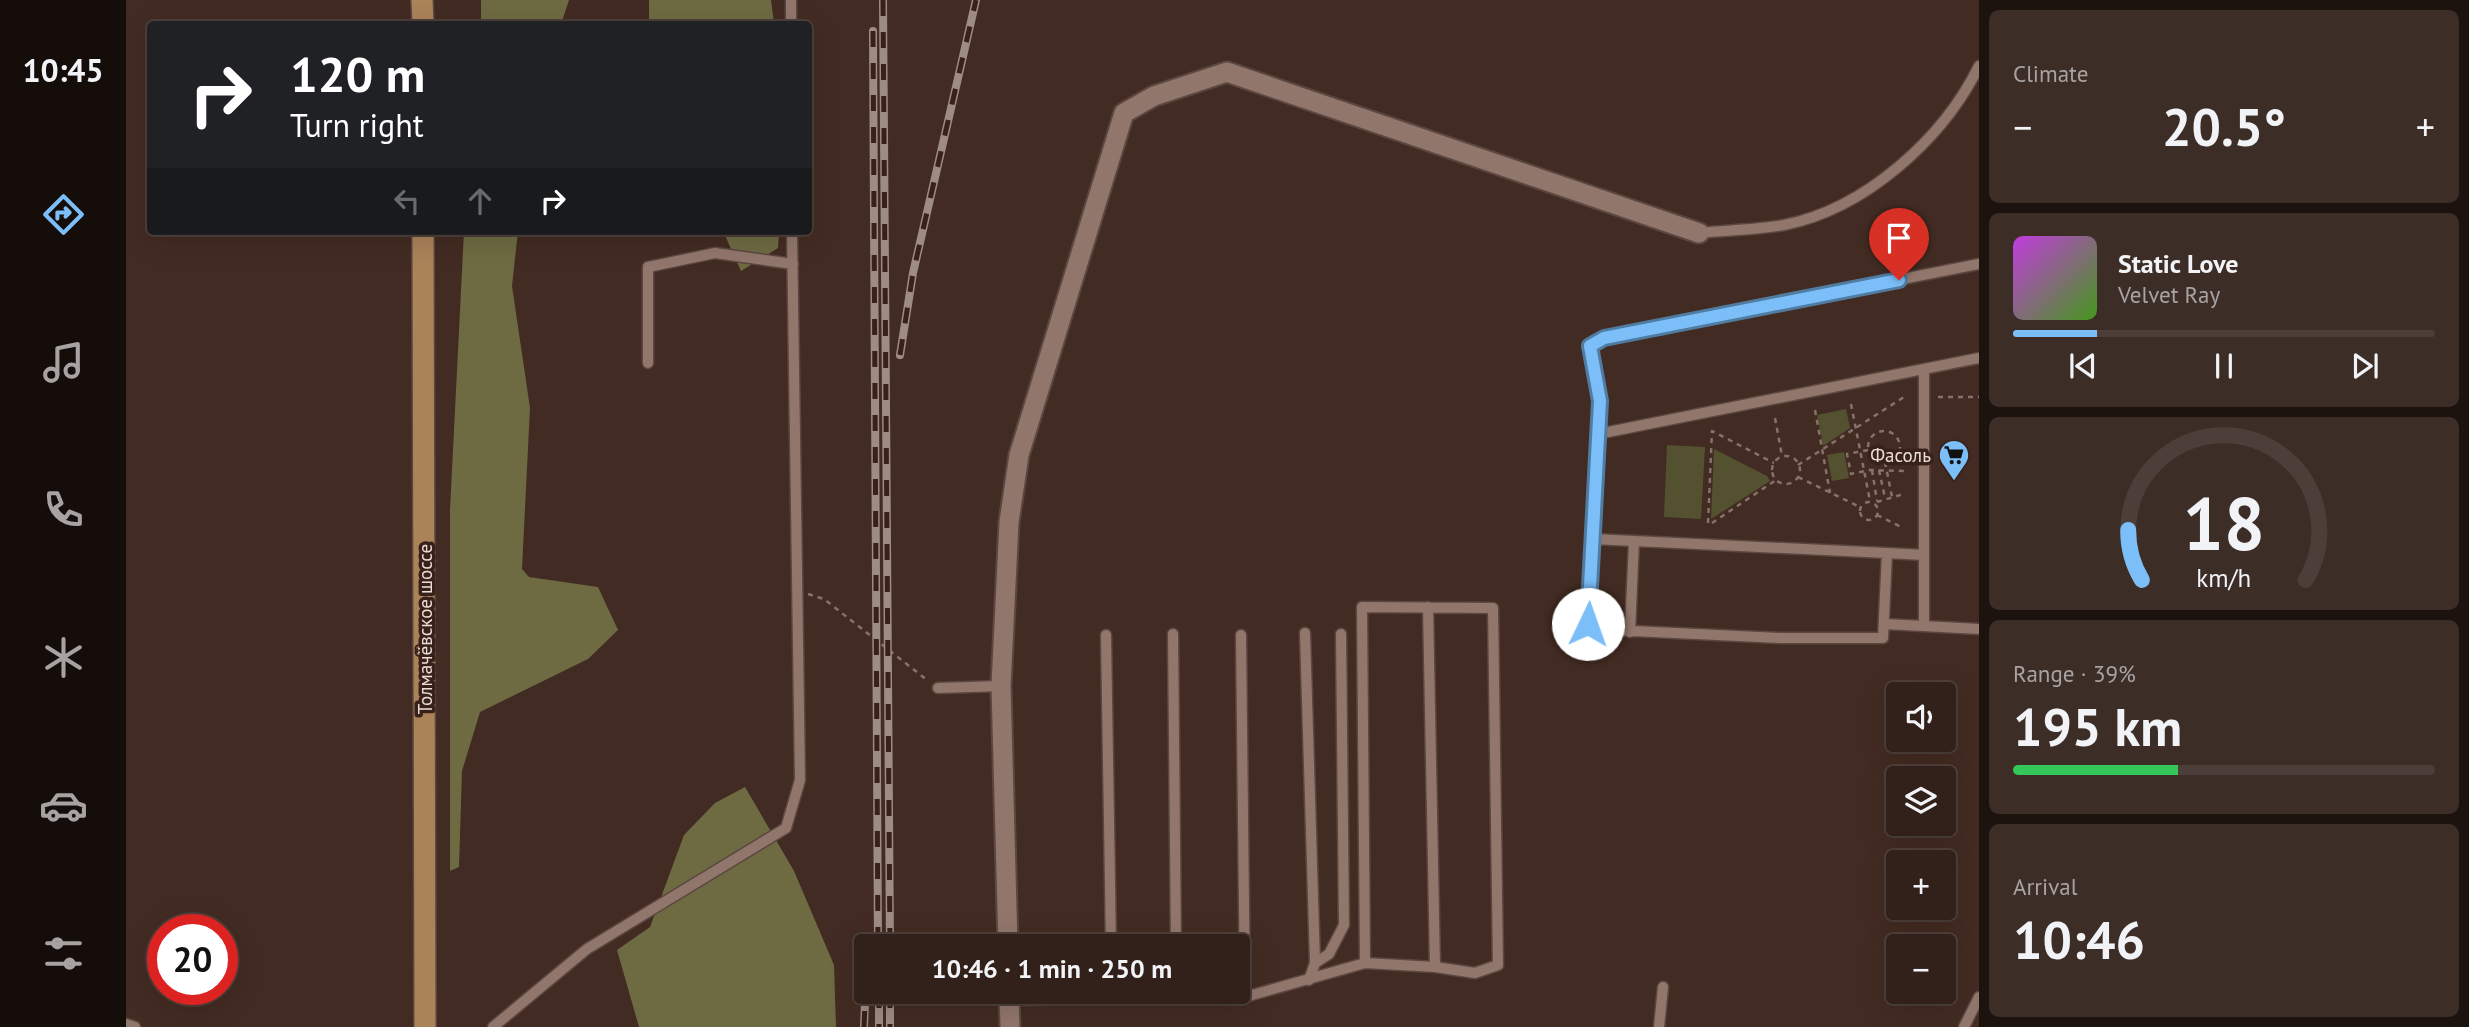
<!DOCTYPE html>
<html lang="en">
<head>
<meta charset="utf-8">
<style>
  body { margin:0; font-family:"PT Sans",sans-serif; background:#3d2d27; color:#f1f3f6; height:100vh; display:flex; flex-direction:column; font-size:26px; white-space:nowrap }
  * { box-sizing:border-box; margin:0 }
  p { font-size:23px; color:#a8a3a2 }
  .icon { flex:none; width:38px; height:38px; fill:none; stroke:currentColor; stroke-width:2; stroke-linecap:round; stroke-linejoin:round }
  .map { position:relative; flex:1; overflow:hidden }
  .panel { display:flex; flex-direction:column; gap:10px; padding:10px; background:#1c120e; width:490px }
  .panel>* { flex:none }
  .hud { position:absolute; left:21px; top:21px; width:665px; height:214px; border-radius:7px; box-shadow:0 7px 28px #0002,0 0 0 2px #4d3e39; background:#202124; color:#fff; overflow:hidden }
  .tools { position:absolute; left:1760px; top:682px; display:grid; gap:14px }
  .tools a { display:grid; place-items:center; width:70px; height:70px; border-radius:7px; background:#32201a; box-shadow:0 7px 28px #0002,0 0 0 2px #4d3e39; font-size:35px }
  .speed { position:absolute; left:21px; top:914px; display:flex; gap:14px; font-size:35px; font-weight:700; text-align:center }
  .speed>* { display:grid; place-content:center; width:91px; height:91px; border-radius:50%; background:#32201a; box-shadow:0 7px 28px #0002,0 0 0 2px #4d3e39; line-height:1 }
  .speed .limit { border:10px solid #d22; background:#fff; color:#111 }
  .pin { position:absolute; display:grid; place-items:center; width:60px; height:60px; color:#fff; margin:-72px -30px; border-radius:50% 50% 50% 0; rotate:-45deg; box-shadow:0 0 7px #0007 }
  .pin .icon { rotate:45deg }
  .me { position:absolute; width:77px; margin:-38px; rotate:3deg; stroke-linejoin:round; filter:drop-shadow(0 0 5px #0008) }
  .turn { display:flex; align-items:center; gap:24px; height:147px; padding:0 28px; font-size:32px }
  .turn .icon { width:91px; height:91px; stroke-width:2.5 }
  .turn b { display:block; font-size:49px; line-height:60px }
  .lanes { display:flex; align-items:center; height:66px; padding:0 28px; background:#0003; justify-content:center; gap:35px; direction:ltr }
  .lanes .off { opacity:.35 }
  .big { font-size:52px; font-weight:600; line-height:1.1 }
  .panel .card { flex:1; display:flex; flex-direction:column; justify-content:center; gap:10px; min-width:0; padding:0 24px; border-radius:10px; background:#3d2d27 }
  .panel .dial { align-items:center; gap:0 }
  .dial svg { height:182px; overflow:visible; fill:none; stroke:#4d3e39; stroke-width:7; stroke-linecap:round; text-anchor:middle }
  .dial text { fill:#f1f3f6; stroke:none }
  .song { display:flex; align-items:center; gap:21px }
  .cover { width:84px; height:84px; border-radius:10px; background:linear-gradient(135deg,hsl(290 70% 55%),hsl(100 70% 35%)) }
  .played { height:7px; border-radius:4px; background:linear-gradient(90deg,#7bbef8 20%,#4d3e39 20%) }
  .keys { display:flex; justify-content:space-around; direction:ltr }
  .heat { display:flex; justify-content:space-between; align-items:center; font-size:38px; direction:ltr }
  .charge { height:10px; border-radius:5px; background:linear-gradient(90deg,#34c759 39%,#4d3e39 0) }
  .trip { position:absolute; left:728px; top:934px; width:396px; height:70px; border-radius:7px; background:#32201a; box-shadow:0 7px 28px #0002,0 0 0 2px #4d3e39; font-weight:600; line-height:70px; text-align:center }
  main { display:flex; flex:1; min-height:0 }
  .dock { display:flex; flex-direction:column; width:126px; justify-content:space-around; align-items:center; background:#140d0a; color:#a8a3a2 }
  .dock .icon { width:49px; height:49px }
  .dock .selected { color:#7bbef8 }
  .dock b { font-size:32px; color:#f1f3f6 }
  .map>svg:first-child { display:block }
  .green { fill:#545131 }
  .forest { fill:#6e6b42 }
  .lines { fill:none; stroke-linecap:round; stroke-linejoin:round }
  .lane-casing { stroke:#5b4740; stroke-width:13 }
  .street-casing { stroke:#5b4740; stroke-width:23 }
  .primary-casing { stroke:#5b4740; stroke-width:24 }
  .path { stroke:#86726a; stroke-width:2.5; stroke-dasharray:5 5; stroke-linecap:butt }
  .lane { stroke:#91766c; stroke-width:10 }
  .street { stroke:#91766c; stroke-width:19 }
  .primary { stroke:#ab8359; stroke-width:21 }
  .rail-casing { stroke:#9e8c84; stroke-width:8 }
  .rail { stroke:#372119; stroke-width:5; stroke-dasharray:16; stroke-linecap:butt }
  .route-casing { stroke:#507ca1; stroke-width:18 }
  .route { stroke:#7bbef8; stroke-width:12 }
  .labels { text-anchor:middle; stroke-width:7; stroke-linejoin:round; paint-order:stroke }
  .poi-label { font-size:19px; fill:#ebdcd6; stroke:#372119; text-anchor:end }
  .street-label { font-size:19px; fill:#ebdcd6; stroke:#372119 }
</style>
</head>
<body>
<main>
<nav class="dock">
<b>10:45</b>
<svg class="icon selected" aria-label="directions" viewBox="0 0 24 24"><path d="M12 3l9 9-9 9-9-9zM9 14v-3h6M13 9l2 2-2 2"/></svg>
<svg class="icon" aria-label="music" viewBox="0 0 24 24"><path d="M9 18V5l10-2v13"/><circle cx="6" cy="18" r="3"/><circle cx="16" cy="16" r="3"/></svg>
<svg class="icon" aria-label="phone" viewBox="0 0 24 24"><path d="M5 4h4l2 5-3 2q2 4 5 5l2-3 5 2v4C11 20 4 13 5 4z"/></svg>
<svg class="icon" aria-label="climate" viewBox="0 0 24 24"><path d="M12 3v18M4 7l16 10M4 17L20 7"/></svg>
<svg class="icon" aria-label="car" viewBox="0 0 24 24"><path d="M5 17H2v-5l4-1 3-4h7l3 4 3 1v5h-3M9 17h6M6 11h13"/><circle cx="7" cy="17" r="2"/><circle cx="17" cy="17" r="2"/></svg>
<svg class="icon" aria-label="filters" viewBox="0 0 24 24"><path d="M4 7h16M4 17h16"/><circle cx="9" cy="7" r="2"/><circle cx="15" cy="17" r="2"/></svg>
</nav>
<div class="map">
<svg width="1853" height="1027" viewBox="0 0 1853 1027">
  <rect width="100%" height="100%" fill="#422b22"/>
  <path class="green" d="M1720 409 1724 428 1697 446 1691 415Z
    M1541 445 1579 447 1575 519 1538 517Z
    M1588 449 1641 476 1644 481 1585 519Z
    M1718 452 1723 478 1706 481 1701 455Z"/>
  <path class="forest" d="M355 0H443L435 24H355Z
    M523 0H645L648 24H523Z
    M338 231H392L386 286 404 408 396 569 403 577 472 587 492 630 462 659 354 712 336 771 333 867 324 871V510Z
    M597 231H653L652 248 615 271Z
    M619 787 668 871 708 965 710 1027H513L491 950 524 927 558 835 589 803Z"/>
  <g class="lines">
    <g class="lane-casing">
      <path id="lane" d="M665 0V24
        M1573 233C1601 230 1631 230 1658 225 1739 209 1817 139 1853 66
        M522 363V267L589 253 667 264
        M1798 369V626
        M1472 434 1853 358
        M1467 539 1761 553 1757 638H1654L1465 629 1462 624 1473 401 1464 346 1478 338 1853 264
        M1761 553 1798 555
        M1302 607 1309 967
        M1759 624 1853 629
        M1504 632 1508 541
        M1179 633 1189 963
        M1047 634 1050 947
        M980 635 985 947
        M1115 635 1119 997
        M812 688 875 686
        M1183 980 1189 963 1203 954 1218 925 1215 634
        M883 1000 1119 997 1239 963 1309 967 1349 973 1372 965 1367 608 1236 607 1239 963
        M0 1024 9 1027
        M367 1027 461 949 660 828 674 780 666 231
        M1533 1027 1537 987
        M1838 1027 1853 997"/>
    </g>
    <g class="street-casing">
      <path id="street" d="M882 947 875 686 883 522 893 455 998 113 1028 96 1101 72 1573 233
        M883 992 884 1027"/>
    </g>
    <g class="primary-casing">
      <path id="primary" d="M296 0 297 24
        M297 231 299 1027"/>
    </g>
    <path class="path" d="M1812 397H1853
      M1725 404 1744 501
      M1689 410 1704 493
      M1649 418 1656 456
      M1742 447a16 16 0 1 1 32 0a16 16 0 1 1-32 0Z
      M1742 450 1721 454 1725 474 1744 470 1778 471
      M1646 470a14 14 0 1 1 28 0a14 14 0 1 1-28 0Z
      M1759 462 1766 497
      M1672 465 1778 397
      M1746 470 1751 501
      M1753 470 1759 498
      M1672 477 1734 507
      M1734 511a9 9 0 1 1 18 0a9 9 0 1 1-18 0Z
      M1751 502 1778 494
      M1751 515 1775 527
      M1582 523 1586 431 1648 463
      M1586 523 1650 480
      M682 594 698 599 801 680"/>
    <use href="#lane" class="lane"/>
    <use href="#street" class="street"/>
    <use href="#primary" class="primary"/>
    <g class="rail-casing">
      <path id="rail" d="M757 0 764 947
        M747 31 752 947
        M774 355 787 273 850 0
        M753 992V1027
        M764 992V1027
        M738 1027 739 1003"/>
    </g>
    <use href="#rail" class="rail"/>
  </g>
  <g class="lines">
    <g class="route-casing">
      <path id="route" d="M1462 624 1474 401 1464 346 1478 338 1773 280"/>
    </g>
    <use href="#route" class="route"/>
  </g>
  <defs>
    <g id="supermarket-pin" transform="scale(1.575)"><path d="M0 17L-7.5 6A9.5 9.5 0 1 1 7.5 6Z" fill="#7bbef8" stroke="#372119"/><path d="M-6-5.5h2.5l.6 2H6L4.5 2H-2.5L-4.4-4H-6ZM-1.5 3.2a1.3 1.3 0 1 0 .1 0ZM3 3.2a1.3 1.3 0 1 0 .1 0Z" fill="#111"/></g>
  </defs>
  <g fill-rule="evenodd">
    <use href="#supermarket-pin" x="1828" y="455"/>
  </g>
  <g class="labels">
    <g class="poi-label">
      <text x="1805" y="462">Фасоль</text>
    </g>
    <g class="street-label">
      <text transform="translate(299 629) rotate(-90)" y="7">Толмачёвское шоссе</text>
    </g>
  </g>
</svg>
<div class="tools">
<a><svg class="icon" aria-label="sound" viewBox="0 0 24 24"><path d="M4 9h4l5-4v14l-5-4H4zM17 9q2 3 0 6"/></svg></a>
<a><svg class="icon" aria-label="layers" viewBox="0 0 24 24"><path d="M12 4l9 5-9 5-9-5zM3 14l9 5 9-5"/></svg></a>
<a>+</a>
<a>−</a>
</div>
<div class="speed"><div class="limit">20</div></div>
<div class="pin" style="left:1773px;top:280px;background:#d93025"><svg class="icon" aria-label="arrive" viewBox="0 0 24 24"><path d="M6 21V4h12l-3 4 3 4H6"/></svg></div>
<svg class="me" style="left:1462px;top:624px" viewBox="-20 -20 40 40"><circle r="19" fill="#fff"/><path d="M0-13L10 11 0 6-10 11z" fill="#7bbef8"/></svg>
<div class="trip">10:46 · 1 min · 250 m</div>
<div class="hud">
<div class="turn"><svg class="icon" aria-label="right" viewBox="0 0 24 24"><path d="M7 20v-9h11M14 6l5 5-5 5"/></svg><div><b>120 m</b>Turn right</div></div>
<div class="lanes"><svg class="icon off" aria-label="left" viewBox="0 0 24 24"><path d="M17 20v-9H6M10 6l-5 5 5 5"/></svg><svg class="icon off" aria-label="ahead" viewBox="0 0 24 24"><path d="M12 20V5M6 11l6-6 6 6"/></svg><svg class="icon" aria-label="right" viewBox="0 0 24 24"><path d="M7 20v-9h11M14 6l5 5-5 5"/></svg></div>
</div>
</div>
<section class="panel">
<div class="card"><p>Climate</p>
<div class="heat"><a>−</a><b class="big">20.5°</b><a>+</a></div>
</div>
<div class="card">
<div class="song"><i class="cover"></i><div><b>Static Love</b><p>Velvet Ray</p></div></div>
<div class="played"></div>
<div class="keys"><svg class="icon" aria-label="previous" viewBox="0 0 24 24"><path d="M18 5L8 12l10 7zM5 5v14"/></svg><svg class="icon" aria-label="pause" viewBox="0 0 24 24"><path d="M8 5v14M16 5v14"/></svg><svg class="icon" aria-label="next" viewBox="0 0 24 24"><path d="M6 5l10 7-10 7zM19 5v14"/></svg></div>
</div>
<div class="card dial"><svg viewBox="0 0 100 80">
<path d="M14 69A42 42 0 1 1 86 69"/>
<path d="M14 69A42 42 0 0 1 8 47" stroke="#7bbef8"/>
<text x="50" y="56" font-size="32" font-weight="700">18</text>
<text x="50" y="72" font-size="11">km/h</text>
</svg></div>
<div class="card"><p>Range · 39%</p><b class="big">195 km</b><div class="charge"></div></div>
<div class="card"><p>Arrival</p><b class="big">10:46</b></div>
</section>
</main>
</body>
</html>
